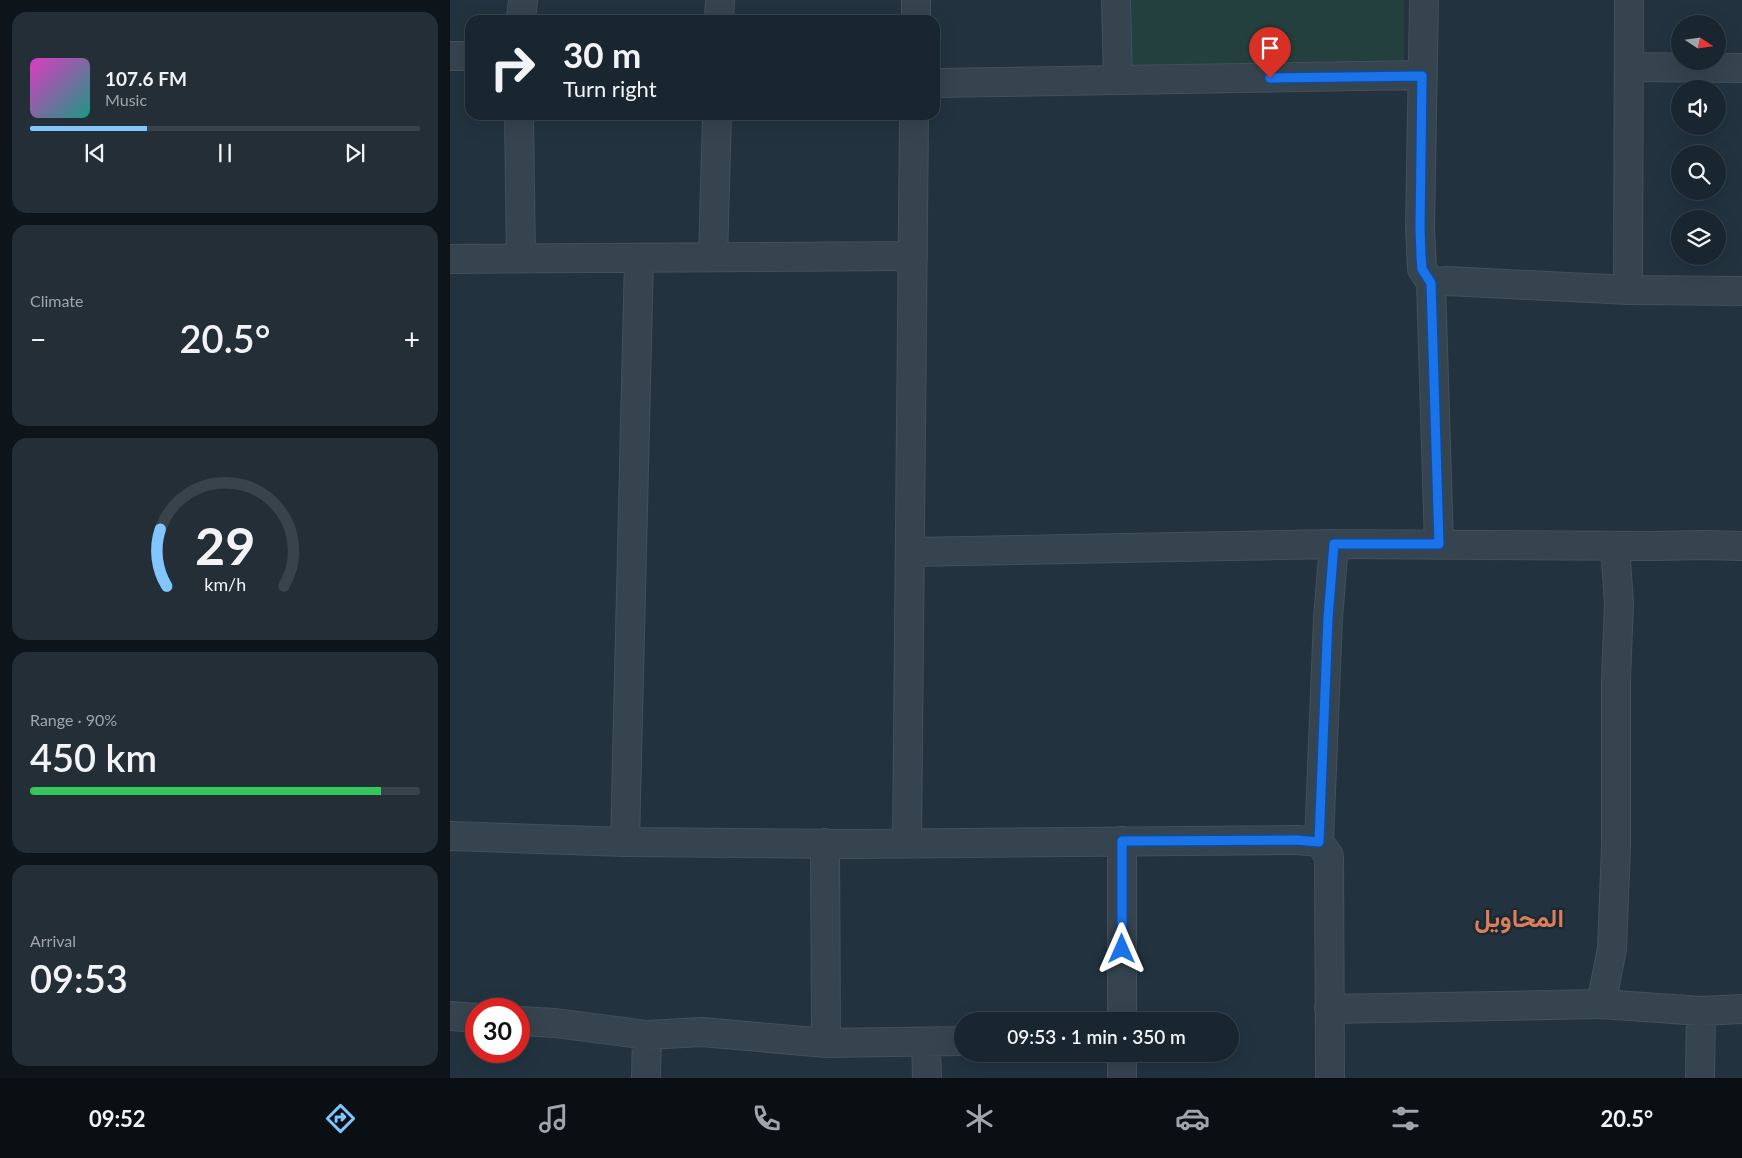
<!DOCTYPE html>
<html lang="en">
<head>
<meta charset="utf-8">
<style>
  body { margin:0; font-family:Lato,Vazirmatn,sans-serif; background:#232e37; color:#f1f3f6; height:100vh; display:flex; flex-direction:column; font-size:19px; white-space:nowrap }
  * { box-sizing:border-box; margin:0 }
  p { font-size:16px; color:#9fa5aa }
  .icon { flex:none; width:28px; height:28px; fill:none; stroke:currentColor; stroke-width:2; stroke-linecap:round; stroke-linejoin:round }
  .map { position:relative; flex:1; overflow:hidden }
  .drawer { display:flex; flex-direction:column; gap:12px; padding:12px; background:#0e151a; width:450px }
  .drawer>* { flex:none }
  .hud { position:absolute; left:15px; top:15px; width:475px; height:105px; border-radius:15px; box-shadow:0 5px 20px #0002,0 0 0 1px #38434b; background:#1a262f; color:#f1f3f6; overflow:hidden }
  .needle { width:32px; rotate:103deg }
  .buttons { position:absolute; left:1221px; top:15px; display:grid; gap:10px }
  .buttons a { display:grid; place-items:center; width:55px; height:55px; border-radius:50%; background:#1a262f; box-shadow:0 5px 20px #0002,0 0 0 1px #38434b; font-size:25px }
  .speed { position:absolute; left:15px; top:998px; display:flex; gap:10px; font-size:25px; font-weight:700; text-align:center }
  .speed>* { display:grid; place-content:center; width:65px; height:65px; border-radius:50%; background:#1a262f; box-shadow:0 5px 20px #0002,0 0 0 1px #38434b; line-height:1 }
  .speed .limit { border:8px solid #d22; background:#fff; color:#111 }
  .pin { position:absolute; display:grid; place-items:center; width:42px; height:42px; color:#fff; margin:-51px -21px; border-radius:50% 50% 50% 0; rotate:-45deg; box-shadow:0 0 5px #0007 }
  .pin .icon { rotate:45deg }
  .me { position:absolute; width:55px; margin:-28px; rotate:0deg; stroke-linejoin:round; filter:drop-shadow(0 0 4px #0008) }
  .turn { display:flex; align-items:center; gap:18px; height:105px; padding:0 15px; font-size:22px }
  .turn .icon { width:65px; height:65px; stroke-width:2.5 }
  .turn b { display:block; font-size:35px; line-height:42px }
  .big { font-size:38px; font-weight:600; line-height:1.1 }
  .drawer .card { flex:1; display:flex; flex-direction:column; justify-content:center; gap:8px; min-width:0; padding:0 18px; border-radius:15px; background:#232e37 }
  .drawer .dial { align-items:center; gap:0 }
  .dial svg { height:130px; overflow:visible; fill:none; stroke:#38434b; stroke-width:7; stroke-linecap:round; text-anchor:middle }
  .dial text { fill:#f1f3f6; stroke:none }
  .song { display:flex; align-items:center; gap:15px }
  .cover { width:60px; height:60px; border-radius:8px; background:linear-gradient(135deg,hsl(310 70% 55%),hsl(170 70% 35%)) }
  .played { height:5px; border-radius:2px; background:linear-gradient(90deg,#81c6ff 30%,#38434b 30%) }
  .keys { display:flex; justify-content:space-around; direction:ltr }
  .heat { display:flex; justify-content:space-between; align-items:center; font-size:28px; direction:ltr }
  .charge { height:8px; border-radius:4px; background:linear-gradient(90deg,#34c759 90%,#38434b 0) }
  .trip { position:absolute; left:504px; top:1012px; width:285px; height:50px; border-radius:25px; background:#1a262f; box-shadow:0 5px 20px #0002,0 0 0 1px #38434b; font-weight:600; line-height:50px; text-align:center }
  .dock { display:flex; height:80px; justify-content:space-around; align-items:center; background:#0a0f13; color:#9fa5aa }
  .dock .icon { width:35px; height:35px }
  .dock .current { color:#81c6ff }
  .dock b { font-size:22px; color:#f1f3f6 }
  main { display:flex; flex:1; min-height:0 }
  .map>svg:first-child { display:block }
  .green { fill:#24403e }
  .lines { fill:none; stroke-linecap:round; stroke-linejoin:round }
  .street-casing { stroke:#42505a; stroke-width:30 }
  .street { stroke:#36444f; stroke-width:28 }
  .route-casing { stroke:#114b97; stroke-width:12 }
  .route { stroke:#1a73e8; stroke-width:9 }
  .labels { text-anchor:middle; stroke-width:5; stroke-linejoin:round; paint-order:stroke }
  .town-label { font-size:25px; font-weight:bold; fill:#dd7d59; stroke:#1b2933 }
</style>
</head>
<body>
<main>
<section class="drawer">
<div class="card">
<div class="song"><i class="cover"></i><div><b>107.6 FM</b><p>Music</p></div></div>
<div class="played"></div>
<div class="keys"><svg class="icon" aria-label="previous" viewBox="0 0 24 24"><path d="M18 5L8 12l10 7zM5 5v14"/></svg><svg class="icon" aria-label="pause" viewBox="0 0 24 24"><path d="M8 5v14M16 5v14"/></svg><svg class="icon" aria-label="next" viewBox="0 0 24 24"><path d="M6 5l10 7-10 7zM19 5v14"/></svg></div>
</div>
<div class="card"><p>Climate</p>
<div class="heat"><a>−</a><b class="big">20.5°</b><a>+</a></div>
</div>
<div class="card dial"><svg viewBox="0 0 100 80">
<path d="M14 69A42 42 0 1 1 86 69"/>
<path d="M14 69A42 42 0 0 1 10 34" stroke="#81c6ff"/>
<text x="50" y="56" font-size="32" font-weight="700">29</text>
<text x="50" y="72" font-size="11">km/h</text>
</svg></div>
<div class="card"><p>Range · 90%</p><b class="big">450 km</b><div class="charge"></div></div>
<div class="card"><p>Arrival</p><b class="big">09:53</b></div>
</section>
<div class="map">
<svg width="1292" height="1078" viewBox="0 0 1292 1078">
  <rect width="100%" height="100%" fill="#22333f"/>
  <path class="green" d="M675 0H954V64L676 66Z"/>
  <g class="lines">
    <g class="street-casing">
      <path id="street" d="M666 0 668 80
        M974 0 970 228 972 269 981 283 997 281 1178 290 1292 291
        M71 20 73 0
        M269 20 270 0
        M466 20V0
        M0 56H20
        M1179 67 1292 68
        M485 83 973 75
        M69 115 71 258
        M263 257 267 115
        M0 259 463 256
        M981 283 989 544
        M1178 290 1179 0
        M460 552 884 544 1204 546 1254 545 1292 546
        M0 836 175 842 405 844 847 840 869 842 879 856 880 1078
        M672 841V1021
        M175 842 189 258
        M869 842 878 618 884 544
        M375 843 376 1043
        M457 843 464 115
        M1151 1004 1162 949 1166 846V679L1169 603 1165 546
        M879 1009 1151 1004 1251 1011 1292 1009
        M0 1016 26 1018
        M69 1021 105 1023 197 1035 252 1032 376 1043 512 1041
        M476 1042 477 1078
        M672 1054V1078
        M196 1078 197 1035
        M1250 1078 1251 1011"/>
    </g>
    <use href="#street" class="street"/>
  </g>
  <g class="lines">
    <g class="route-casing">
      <path id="route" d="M672 949V841L846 840 869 842 878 618 884 544H989L981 283 972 269 971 256 970 228 972 76 820 78"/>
    </g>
    <use href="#route" class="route"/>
  </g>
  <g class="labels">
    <g class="town-label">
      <text x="1069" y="927">المحاويل</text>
    </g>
  </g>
</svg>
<div class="buttons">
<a><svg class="needle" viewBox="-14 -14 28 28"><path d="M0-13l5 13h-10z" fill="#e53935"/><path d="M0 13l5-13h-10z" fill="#9fa5aa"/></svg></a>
<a><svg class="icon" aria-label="sound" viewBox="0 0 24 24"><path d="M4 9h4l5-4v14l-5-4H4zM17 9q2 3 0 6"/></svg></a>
<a><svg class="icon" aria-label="search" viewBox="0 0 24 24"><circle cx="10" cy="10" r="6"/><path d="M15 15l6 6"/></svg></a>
<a><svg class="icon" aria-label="layers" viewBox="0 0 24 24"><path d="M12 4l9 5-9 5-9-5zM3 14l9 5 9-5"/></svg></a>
</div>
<div class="speed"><div class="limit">30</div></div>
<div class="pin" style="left:820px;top:78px;background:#d93025"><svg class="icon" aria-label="arrive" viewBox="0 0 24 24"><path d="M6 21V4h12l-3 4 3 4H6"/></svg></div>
<svg class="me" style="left:672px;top:949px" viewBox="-20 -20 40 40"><path d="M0-17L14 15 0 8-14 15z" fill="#1a73e8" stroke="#fff" stroke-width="4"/></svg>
<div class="trip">09:53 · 1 min · 350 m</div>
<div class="hud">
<div class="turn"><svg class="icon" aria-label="right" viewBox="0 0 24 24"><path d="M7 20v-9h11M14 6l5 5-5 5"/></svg><div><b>30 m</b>Turn right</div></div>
</div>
</div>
</main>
<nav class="dock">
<b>09:52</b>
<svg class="icon current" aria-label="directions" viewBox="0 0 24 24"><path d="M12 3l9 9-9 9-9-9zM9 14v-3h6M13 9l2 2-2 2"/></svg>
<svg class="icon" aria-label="music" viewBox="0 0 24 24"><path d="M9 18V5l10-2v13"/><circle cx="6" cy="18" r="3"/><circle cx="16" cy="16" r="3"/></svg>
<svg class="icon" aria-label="phone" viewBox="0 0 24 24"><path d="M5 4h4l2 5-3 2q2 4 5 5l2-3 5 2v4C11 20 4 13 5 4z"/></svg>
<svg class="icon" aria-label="climate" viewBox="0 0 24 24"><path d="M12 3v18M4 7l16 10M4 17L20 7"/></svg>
<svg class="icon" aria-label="car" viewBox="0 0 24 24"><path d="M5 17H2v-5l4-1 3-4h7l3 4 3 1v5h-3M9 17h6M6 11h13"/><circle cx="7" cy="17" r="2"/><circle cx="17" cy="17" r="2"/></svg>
<svg class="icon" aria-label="filters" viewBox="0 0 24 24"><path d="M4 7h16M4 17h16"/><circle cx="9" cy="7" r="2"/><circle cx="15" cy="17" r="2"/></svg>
<b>20.5°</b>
</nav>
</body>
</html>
